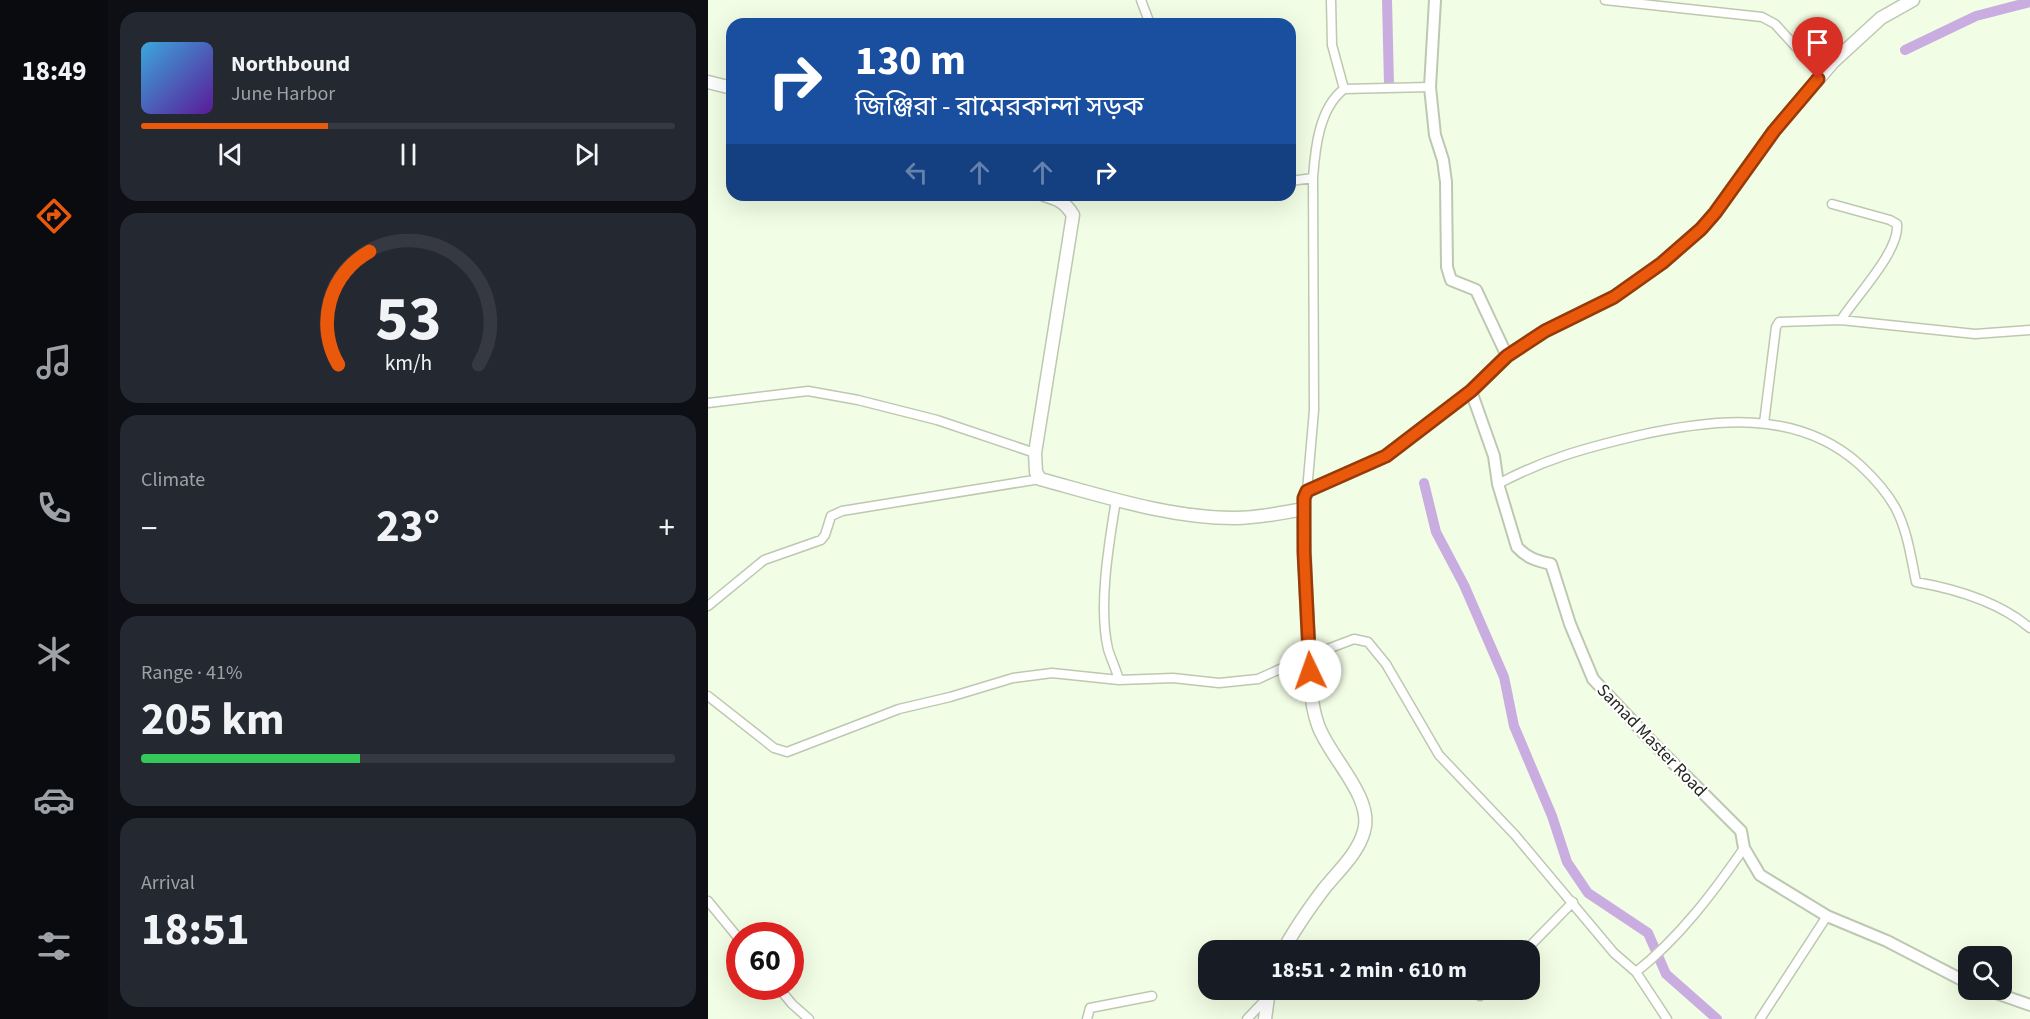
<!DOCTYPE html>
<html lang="en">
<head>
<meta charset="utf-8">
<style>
  body { margin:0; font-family:"Source Sans 3","Noto Sans Bengali",sans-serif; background:#242831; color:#f1f3f6; height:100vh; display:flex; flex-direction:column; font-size:22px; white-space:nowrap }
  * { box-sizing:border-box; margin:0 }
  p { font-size:20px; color:#9ea1a6 }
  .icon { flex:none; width:33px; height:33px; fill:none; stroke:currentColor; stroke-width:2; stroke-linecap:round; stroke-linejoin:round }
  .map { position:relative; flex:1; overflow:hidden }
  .panel { display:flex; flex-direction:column; gap:12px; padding:12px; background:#0d0f14; width:600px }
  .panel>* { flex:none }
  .top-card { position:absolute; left:18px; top:18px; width:570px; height:183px; border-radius:18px; box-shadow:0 6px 24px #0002; background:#1a4fa0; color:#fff; overflow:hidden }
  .buttons { position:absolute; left:1250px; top:946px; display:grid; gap:12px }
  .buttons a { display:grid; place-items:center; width:54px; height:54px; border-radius:12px; background:#171b24; box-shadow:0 6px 24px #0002; font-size:30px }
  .speed { position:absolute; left:18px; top:922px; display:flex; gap:12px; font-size:30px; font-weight:700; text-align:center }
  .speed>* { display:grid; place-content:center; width:78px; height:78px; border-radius:50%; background:#171b24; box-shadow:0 6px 24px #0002; line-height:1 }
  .speed .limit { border:9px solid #d22; background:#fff; color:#111 }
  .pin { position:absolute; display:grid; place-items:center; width:51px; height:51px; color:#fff; margin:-62px -26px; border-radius:50% 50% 50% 0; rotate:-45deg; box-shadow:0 0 6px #0007 }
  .pin .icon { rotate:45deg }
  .me { position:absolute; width:66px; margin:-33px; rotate:357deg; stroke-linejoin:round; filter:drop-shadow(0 0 4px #0008) }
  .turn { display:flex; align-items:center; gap:21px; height:126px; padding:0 30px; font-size:27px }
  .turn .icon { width:78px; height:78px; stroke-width:2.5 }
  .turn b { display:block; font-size:42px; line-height:51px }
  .lanes { display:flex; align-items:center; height:57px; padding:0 30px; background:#0003; justify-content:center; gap:30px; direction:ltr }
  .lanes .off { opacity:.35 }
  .big { font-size:45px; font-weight:700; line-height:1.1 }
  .panel .tile { flex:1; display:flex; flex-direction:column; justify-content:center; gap:9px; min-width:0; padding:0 21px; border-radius:18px; background:#242831 }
  .panel .dial { align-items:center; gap:0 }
  .dial svg { height:156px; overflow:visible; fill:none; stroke:#363941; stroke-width:7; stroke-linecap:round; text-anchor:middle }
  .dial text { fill:#f1f3f6; stroke:none }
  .song { display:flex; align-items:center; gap:18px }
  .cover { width:72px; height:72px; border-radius:9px; background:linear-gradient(135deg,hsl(200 70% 55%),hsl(270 70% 35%)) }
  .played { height:6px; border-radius:3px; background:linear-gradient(90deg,#ea580c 35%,#363941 35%) }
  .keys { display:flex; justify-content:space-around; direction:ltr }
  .heat { display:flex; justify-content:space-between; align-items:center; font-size:33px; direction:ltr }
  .charge { height:9px; border-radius:4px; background:linear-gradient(90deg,#34c759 41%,#363941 0) }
  .trip { position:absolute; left:490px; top:940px; width:342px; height:60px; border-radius:18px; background:#171b24; box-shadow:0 6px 24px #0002; font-weight:700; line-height:60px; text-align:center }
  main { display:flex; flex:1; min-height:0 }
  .dock { display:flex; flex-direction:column; width:108px; justify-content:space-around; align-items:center; background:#090b0e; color:#9ea1a6 }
  .dock .icon { width:42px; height:42px }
  .dock .selected { color:#ea580c }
  .dock b { font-size:27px; color:#f1f3f6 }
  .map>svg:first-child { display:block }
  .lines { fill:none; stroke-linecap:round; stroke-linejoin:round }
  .canal { stroke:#caade0; stroke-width:10 }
  .minor-casing { stroke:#bdc8b1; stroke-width:11 }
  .tertiary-casing { stroke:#bdc8b1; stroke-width:14 }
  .secondary-casing { stroke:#bdc8b1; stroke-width:15 }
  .primary-casing { stroke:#bdc8b1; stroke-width:15 }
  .minor { stroke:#fff; stroke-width:8 }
  .tertiary { stroke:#fff; stroke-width:10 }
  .secondary { stroke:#fff; stroke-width:12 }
  .primary { stroke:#fff; stroke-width:12 }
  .route-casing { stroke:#983908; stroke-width:15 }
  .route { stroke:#ea580c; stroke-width:10 }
  .labels { text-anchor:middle; stroke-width:4.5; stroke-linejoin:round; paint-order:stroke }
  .street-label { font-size:18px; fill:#252a21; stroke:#fff }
</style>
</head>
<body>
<main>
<nav class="dock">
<b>18:49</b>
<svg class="icon selected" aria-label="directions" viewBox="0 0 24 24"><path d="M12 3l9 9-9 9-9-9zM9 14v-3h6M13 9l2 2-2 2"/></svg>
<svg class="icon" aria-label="music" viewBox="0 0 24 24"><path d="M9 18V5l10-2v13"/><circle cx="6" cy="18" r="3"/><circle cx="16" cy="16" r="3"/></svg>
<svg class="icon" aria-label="phone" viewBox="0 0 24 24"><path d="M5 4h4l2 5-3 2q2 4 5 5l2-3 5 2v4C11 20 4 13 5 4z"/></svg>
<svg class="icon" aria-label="climate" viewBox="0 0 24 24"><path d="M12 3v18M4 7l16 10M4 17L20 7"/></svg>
<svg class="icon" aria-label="car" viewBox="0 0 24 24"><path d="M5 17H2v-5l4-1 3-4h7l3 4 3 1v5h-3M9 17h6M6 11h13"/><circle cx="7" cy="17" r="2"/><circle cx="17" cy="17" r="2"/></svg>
<svg class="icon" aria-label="filters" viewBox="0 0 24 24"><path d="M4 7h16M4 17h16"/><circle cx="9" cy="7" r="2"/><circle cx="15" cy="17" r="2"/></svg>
</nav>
<section class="panel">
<div class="tile">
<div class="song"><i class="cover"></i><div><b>Northbound</b><p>June Harbor</p></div></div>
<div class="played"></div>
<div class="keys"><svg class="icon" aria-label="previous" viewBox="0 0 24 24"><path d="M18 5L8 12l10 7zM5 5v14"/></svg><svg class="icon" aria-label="pause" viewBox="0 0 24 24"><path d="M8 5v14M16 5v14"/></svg><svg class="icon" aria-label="next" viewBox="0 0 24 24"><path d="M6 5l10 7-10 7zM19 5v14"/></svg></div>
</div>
<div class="tile dial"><svg viewBox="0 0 100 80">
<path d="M14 69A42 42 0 1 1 86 69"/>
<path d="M14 69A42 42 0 0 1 30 11" stroke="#ea580c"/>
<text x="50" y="56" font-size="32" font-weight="700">53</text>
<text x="50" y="72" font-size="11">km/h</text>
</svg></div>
<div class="tile"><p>Climate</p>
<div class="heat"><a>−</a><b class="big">23°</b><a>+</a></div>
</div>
<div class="tile"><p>Range · 41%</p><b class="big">205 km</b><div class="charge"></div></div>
<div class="tile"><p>Arrival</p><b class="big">18:51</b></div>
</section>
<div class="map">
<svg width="1322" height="1019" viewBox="0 0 1322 1019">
  <rect width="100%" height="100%" fill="#f2fde5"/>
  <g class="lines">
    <path class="canal" d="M679 0 681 85
      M1197 50 1268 16 1322 2
      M716 483 728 532 756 585 796 677 806 726 844 816 859 862 880 893 940 933 958 974 1009 1019"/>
    <g class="minor-casing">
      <path id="minor" d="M433 0 442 24
        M623 0 624 45 636 89
        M897 0 1054 17 1067 24 1087 46 1125 62
        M582 181 605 178
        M1124 204 1182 220 1189 224C1192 251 1148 296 1133 320
        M0 403 100 391 150 400 229 420 327 453
        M1056 423 1068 327 1071 322 1133 320 1267 334 1322 330
        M790 484C837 459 877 448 928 436 1004 419 1089 408 1152 465 1166 478 1178 491 1187 507 1199 529 1203 557 1208 582 1248 589 1290 601 1322 628
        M599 491 606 410 605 178C607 149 611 108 636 89L722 87
        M408 500C401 543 390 606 400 649 403 659 408 669 411 680
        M0 606 56 560 113 540 117 535 123 516 134 511 332 479
        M0 696 66 748 79 752 191 709 242 697 305 678 344 673 411 680 465 678 511 683 550 679 601 656 646 639 660 642 678 664 731 755 807 835 906 953 928 972 959 1019
        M0 901 32 940
        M817 951 865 902
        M928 972C971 938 1005 893 1036 848
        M70 987 84 1004 101 1019
        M772 996 778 990
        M379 1019 382 1008 444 996
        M539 1019 559 998
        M1052 1019 1119 916"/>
    </g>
    <g class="tertiary-casing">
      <path id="tertiary" d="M727 0 722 87 727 135 735 160 738 182 739 267 743 280 768 290 799 356
        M763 391 786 456 790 484 809 547C819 558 829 561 843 564L862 624 885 679 945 743 1033 831 1036 848 1052 875 1119 916 1179 941 1260 983
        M1279 990 1322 1005"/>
    </g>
    <g class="secondary-casing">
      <path id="secondary" d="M0 82 24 88
        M336 195C350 199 357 202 365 215L327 453 328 472 332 479C395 496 461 518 527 518 551 518 573 513 596 509"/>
    </g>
    <g class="primary-casing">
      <path id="primary" d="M575 951C586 930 600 910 615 890 629 872 650 854 656 831 666 797 621 757 610 725 600 697 602 664 600 635 598 589 595 543 596 498L599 491 678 456 763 391 799 356 837 331 906 297 954 263 993 229 1007 213 1066 131 1125 62 1173 18 1205 0
        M557 1019 561 990"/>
    </g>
    <use href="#minor" class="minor"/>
    <use href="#tertiary" class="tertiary"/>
    <use href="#secondary" class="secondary"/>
    <use href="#primary" class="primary"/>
  </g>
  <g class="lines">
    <g class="route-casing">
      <path id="route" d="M602 671 596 552V498L599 491 678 456 763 391 799 356 837 331 906 297 954 263 993 229 1007 213 1066 131 1110 79"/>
    </g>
    <use href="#route" class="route"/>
  </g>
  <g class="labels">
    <g class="street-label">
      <text transform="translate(944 740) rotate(46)" y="6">Samad Master Road</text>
    </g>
  </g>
</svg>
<div class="buttons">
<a><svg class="icon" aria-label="search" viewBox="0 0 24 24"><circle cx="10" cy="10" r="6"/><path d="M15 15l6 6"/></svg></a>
</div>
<div class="speed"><div class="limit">60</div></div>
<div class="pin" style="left:1110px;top:79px;background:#d93025"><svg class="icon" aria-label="arrive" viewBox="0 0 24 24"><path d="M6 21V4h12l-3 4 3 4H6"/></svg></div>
<svg class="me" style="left:602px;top:671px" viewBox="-20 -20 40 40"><circle r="19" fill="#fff"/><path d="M0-13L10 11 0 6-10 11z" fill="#ea580c"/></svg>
<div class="trip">18:51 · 2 min · 610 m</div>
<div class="top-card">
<div class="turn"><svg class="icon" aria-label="right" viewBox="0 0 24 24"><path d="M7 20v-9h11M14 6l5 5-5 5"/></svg><div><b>130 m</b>জিঞ্জিরা - রামেরকান্দা সড়ক</div></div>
<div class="lanes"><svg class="icon off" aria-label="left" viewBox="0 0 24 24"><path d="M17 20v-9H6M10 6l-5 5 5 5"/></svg><svg class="icon off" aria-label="ahead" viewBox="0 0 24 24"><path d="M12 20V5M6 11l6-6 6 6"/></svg><svg class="icon off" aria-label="ahead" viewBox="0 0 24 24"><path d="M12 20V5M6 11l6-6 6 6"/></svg><svg class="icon" aria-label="right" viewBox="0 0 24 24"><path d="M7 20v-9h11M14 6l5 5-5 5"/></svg></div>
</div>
</div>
</main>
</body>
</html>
